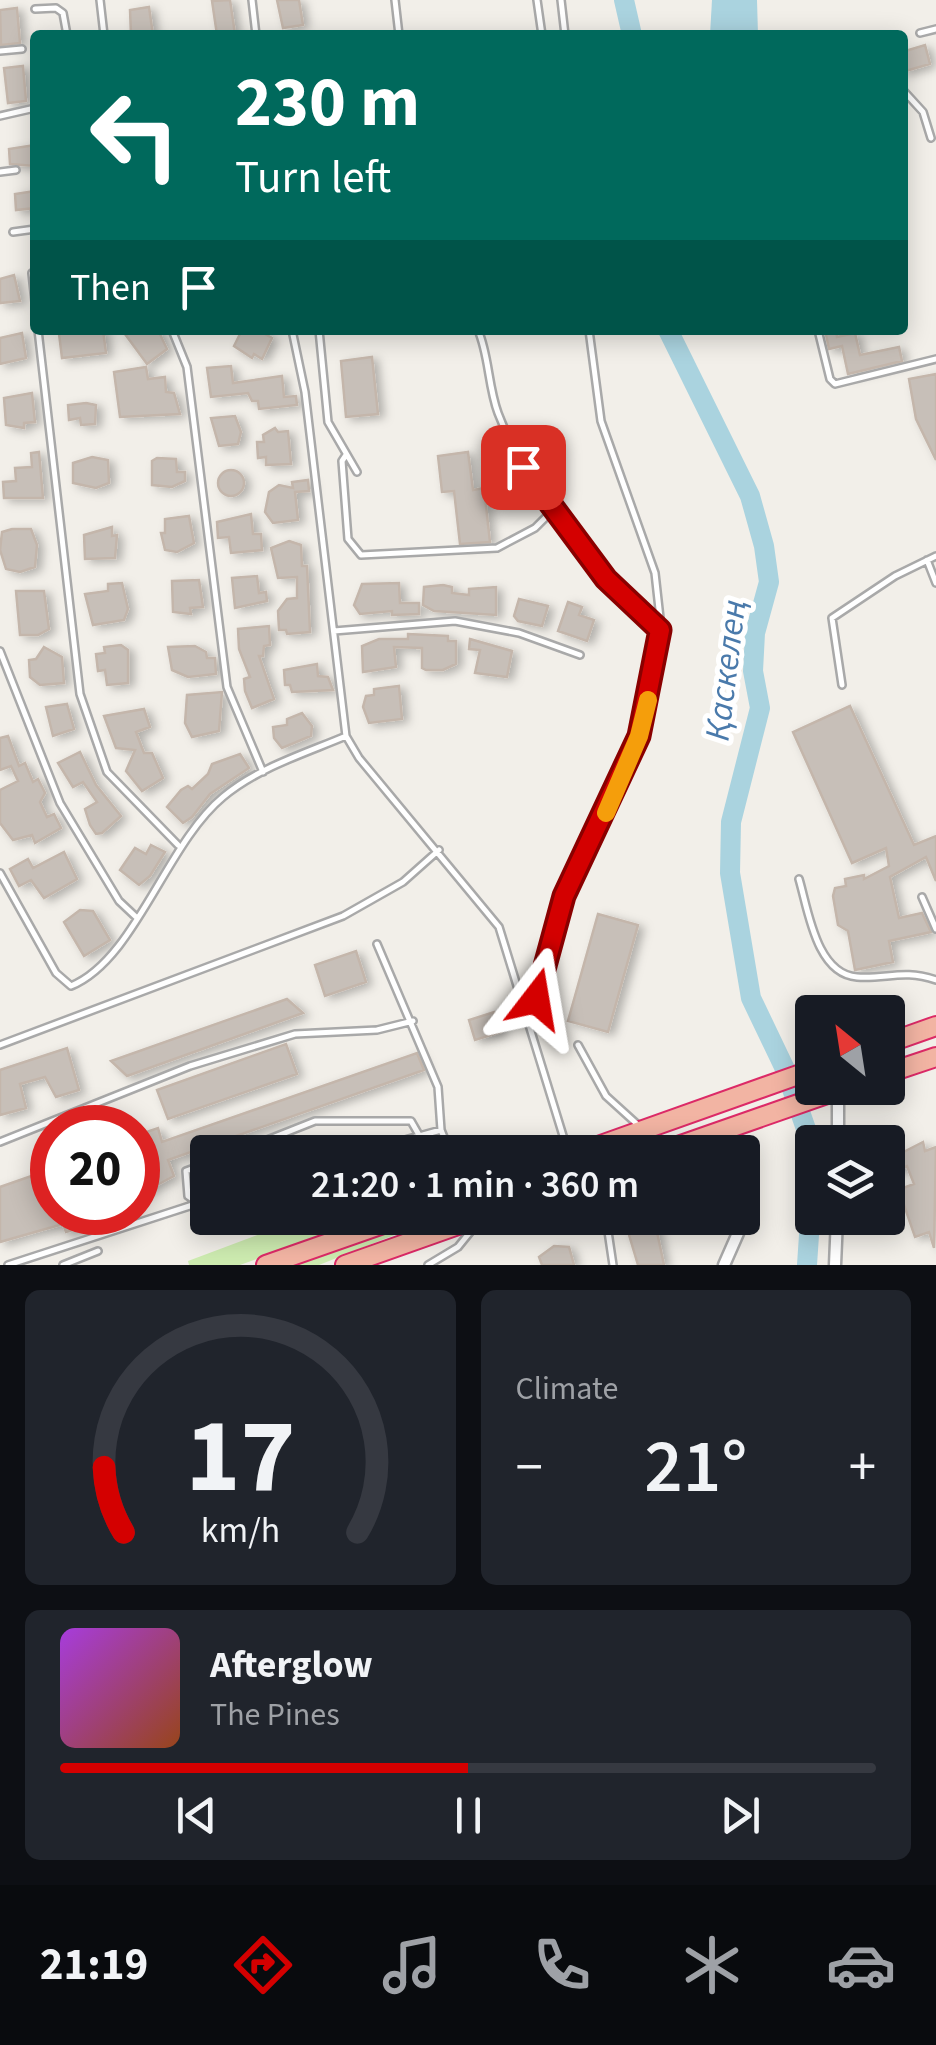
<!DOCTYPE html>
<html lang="en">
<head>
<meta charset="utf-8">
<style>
  body { margin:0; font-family:"Source Sans 3",sans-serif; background:#20242c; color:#f1f3f6; height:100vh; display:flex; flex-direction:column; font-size:38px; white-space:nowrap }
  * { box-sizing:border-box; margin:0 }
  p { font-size:32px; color:#9ea1a6 }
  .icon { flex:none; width:55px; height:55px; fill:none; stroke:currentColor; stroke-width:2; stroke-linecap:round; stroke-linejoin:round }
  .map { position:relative; height:1265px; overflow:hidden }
  .side { display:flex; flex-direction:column; gap:25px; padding:25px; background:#0d0f14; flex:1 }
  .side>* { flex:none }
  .banner { position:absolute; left:30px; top:30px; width:878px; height:305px; border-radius:10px; box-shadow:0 5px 25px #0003; background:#00695c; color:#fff; overflow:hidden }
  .needle { width:65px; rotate:330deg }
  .fabs { position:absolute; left:795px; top:995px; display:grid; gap:20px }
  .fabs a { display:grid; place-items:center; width:110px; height:110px; border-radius:10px; background:#171b24; box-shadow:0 5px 25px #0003; font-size:50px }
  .speed { position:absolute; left:30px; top:1105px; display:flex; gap:20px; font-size:50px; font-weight:700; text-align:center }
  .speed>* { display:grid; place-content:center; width:130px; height:130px; border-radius:50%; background:#171b24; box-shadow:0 5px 25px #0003; line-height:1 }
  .speed .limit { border:15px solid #d22; background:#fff; color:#111 }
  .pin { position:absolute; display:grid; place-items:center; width:85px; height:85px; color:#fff; margin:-42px; border-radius:20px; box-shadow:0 5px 15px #0006 }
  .me { position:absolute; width:110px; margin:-55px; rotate:14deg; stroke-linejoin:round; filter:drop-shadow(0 0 8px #0008) }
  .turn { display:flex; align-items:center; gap:35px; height:210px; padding:0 40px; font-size:45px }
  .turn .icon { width:130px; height:130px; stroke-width:2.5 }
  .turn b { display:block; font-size:70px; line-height:85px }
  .then { display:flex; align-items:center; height:95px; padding:0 40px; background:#0003; gap:20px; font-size:38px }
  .big { font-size:75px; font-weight:600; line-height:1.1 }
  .side .tile { flex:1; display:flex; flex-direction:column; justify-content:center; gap:15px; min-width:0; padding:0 35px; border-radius:15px; background:#20242c }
  .side .dial { align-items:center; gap:0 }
  .dial svg { height:260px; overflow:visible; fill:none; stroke:#363941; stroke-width:7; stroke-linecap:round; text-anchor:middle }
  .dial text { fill:#f1f3f6; stroke:none }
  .song { display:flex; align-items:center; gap:30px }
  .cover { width:120px; height:120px; border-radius:15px; background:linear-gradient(135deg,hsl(280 70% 55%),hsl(20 70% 35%)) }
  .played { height:10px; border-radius:5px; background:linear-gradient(90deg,#d40000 50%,#363941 50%) }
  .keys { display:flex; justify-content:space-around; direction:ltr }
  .heat { display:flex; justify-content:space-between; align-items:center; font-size:55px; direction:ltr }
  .side .tiles { flex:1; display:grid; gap:25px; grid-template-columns:1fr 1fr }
  .tile:last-child { grid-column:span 2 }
  .trip { position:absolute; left:190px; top:1135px; width:570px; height:100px; border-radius:10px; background:#171b24; box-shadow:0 5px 25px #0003; font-weight:600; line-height:100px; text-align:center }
  .tab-bar { display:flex; height:160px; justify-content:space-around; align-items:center; background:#090b0e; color:#9ea1a6 }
  .tab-bar .icon { width:70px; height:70px }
  .tab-bar .current { color:#d40000 }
  .tab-bar b { font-size:45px; color:#f1f3f6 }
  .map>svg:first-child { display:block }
  .grass { fill:#cdebb0 }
  .water { fill:#aad3df }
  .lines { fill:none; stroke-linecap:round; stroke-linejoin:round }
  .river { stroke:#aad3df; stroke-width:20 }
  .building { fill:#c7bfb8; stroke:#c4b6ab; stroke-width:2.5; filter:url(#shadow) }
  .service-casing { stroke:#a9a9a9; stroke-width:10 }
  .minor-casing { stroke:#a9a9a9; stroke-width:15 }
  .trunk-casing { stroke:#dc2a67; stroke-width:22 }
  .service { stroke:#fff; stroke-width:5 }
  .minor { stroke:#fff; stroke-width:10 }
  .trunk { stroke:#f2b4a3; stroke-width:18 }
  .route-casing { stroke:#8a0000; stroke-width:25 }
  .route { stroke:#d40000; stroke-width:18 }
  .slow { stroke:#f59e0b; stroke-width:18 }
  .labels { text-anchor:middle; stroke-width:10; stroke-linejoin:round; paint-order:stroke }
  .water-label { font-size:35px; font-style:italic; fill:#4a7aab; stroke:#fff }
</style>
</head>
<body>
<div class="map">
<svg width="936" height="1265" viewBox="0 0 936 1265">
  <defs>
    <filter id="shadow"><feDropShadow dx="5.5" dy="3" stdDeviation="5" flood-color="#0004"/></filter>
  </defs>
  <rect width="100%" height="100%" fill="#f2efe9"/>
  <path class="grass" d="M303 1218H372L240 1265H189L188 1261Z
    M429 1218H437L319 1265H296Z"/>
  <path class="water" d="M712 0H757L758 35H710Z"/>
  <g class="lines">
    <path class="river" d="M624 0 632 35
      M668 330 750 496 764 546 769 582 755 633 753 671 760 708 731 822 730 873 751 998 785 1069 806 1129 812 1190 807 1265"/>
  </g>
  <path class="building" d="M230 0 235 34 217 35 212 1Z
    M277 0H299L303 25 283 28Z
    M149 7 153 35H131L130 10Z
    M17 8 20 43 1 45 0 10Z
    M925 45 930 64 902 72V52Z
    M23 66 26 101 8 103 4 68Z
    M35 145V166L10 164 9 149Z
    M35 191V208L16 210 15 194Z
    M14 275 20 301 0 303V279Z
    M72 330H103L106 353 62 358 59 334Z
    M131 330H158L167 349 147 364 125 334Z
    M242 330H258L272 338 262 359 254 354 252 358 234 346Z
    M825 330H836L837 337 855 333 860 355 899 347 902 361 848 374 842 346 829 349Z
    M22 333 26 358 0 364V338Z
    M372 357 378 414 346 417 341 361Z
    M231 366 233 383 282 376 284 397 296 396 297 405 259 409 258 401H252L248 393 211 397 207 368Z
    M146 367 148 379 165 377 166 392 174 393 180 414 120 417 114 372Z
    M936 374V460L916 419 909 379Z
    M32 393 35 422 24 423V428L6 425 4 398Z
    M86 403 96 405 95 424 81 425 80 418 69 420 68 405Z
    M235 416 241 432 238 444 219 446 211 418Z
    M275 428 278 432 288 431 291 464 266 465V457L258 458 257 442H264L263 435Z
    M39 452 43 498H4L3 482 16 481 15 468 32 467 31 453Z
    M468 452 473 490 484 488 490 542 460 544 454 491 442 492 438 456Z
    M92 457 108 460 109 483 96 488 73 483V463Z
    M157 458 176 459 177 472H185V481L172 487 152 485V461Z
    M218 483a13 13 0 1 1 26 0a13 13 0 1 1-26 0Z
    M308 480 309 491 295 492 298 520 273 523 265 512 269 492 279 485 293 488 292 482Z
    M251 514 253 534H261L262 550 231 553 229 537 218 538 217 522Z
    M189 516 194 543 177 552 165 550 161 533H165V519Z
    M112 527V536L117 535 115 558 85 559 84 535Z
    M12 529H31L37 545 35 567 20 572 6 569 0 550 2 532Z
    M289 541 301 545 302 566H307L310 632 287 634 286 630H279L278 611 287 599 297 598V577L278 578 271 548Z
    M257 576 259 593 266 592 267 601 235 608 232 578Z
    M199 580 203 607 190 608 191 614 173 612 172 581Z
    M122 583 128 609 124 620 93 625 85 594 108 591V584Z
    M399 583 400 603H419V614L392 615V611L360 614 354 605 362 584Z
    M443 585 452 587V593L469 595V589L496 587V615L434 611 423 605 424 587Z
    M16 591H44L49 629 38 635H20Z
    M519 599 548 606 542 626 518 621 514 616Z
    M568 602 582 607 579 615 594 620 587 641 558 631Z
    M269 626 270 645 264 646 263 656H259L274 699 252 708 245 691 244 679 250 677 239 649 238 629Z
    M408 634 448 636V641H456V664L443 670H426L422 668V648L394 647 396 667 363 672 362 646 379 639H408Z
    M470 639 512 651 507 677 475 673 480 650 469 649Z
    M121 645 128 650V683L107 685 105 670 98 671 96 654 105 653 104 647Z
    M195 646 206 652 207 658H215L216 674 188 677 172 670 168 647Z
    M44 647 62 657 64 683 40 685 30 677 29 660 36 659Z
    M317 664 318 676 328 677 333 690 292 692 290 685H285L284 670Z
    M399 686 402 719 369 723 363 707 366 696 374 695V689Z
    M222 692 219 731 192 737 185 723 187 695Z
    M67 704 74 729 53 736 46 707Z
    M850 706 914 845 936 836V881L926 857 890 877 899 918 922 913 931 932 889 941 893 962 855 970 848 931 838 925 833 896 835 888 846 886 845 879 864 875V879L889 866 886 848 852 863 793 732Z
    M144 709 150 727 136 732 144 753H152L163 778 142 791 126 771 135 750 116 748 104 716Z
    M302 713 312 726 311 736 282 748 274 738 273 727 287 725V719Z
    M8 736 19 766 25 763 33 782 38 779 45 793 40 802 47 817 54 814 61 828 35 843 32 835 13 840 0 823V790L18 781 11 766 0 770V738Z
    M80 752 96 785 121 816 102 833 96 834 90 825 85 809 97 802 83 782 73 787 58 763Z
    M240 754 249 768 210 794 192 817 183 823 167 807 181 790 188 786 192 789 208 774 212 764Z
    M151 845 165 852 150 876 139 885 120 870 135 848 146 854Z
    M64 852 77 879 44 898 31 880 19 886 10 869 28 859 33 868Z
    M80 910 93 911 110 940 84 956 64 922Z
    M598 914 638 925 608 1032 568 1021Z
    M356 951 366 982 325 996 315 965Z
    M287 999 303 1013 127 1076 111 1061Z
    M494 1012 501 1032 475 1040 469 1020Z
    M286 1044 297 1074 168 1119 157 1090Z
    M67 1048 79 1090 56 1097 45 1077 20 1084 26 1108 0 1115V1070Z
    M417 1053 424 1070 168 1160 174 1176 138 1195V1135L158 1128 162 1142Z
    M923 1142 925 1151 936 1147 934 1248 929 1232 915 1237 903 1202 896 1204 892 1192 914 1184 907 1166 888 1173V1160Z
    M52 1147V1212H100L103 1221 66 1232 63 1224 0 1242V1187L43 1172 36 1152Z
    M624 1218H654L664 1265H638Z
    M554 1246 569 1247 574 1265H542L539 1257Z"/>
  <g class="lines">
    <g class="service-casing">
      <path id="service" d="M100 0 104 35
        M252 0 256 35
        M395 0 399 35
        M537 0 542 35
        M561 0 565 35
        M35 9 56 8 63 13 67 35
        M920 33 936 29
        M0 51 22 49
        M902 89 923 112 931 138
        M0 116 35 108
        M0 172 16 170
        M13 232 35 229
        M32 273 35 302
        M38 330 80 694 107 772 178 845
        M172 330 187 367 227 687 263 772
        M292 330 305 392 346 736 359 758 499 927 568 1152
        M319 330 328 422 357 472
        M478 330C489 355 488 386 498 413 529 493 592 578 660 630
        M818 330 830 379 835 384 936 359
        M346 455 342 461 348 539 361 555 497 548 535 528 552 511
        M927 560 936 583
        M334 631 455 621 519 633 580 655
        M0 651 60 803 119 901 136 917
        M842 685 832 618 895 576 936 556
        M0 873 56 973 71 986C135 960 166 844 223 797 257 768 306 753 346 736
        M799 879C808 909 816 974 857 977 888 979 903 969 936 980
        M922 897 936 929
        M377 944 438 1087 441 1130 450 1152
        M530 1022 564 896 639 736 661 627 655 573 601 421 589 330
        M0 1045 343 916 403 882 439 850
        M578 1045 606 1096 638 1125
        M0 1142 190 1066 295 1034 377 1030 413 1021
        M237 1152 315 1121H411L419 1135
        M361 1152 441 1130
        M198 1203 188 1196 186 1171 208 1163
        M606 1218 613 1265
        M8 1265 208 1200
        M63 1265 98 1251
        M428 1265 458 1247 475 1226"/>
    </g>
    <g class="minor-casing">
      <path id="minor" d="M838 1090V1142
        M724 1265 746 1215 742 1206
        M835 1265 837 1218"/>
    </g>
    <g class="trunk-casing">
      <path id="trunk" d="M888 1043 936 1026
        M888 1073 936 1057
        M581 1152 812 1070
        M661 1152 844 1088
        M266 1265 400 1218
        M345 1265 478 1218"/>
    </g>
    <use href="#service" class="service"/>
    <use href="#minor" class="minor"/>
    <use href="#trunk" class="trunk"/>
  </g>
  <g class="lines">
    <g class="route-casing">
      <path id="route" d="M523 467 606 579 660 630 639 736 564 896 536 999"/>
    </g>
    <use href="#route" class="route"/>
    <path class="slow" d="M606 813 639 736 648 700"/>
  </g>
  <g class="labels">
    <g class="water-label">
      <text transform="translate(725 670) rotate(-83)" y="12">Қаскелең</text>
    </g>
  </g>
</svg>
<div class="fabs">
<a><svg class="needle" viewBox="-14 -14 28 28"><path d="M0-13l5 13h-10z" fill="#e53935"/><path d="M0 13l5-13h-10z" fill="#9ea1a6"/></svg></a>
<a><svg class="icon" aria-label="layers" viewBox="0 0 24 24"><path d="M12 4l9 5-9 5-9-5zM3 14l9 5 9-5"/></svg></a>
</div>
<div class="speed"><div class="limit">20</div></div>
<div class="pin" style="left:523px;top:467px;background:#d93025"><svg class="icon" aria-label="arrive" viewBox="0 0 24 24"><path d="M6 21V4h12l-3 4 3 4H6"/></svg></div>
<svg class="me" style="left:536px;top:999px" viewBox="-20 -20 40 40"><path d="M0-17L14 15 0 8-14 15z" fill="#d40000" stroke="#fff" stroke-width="4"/></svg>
<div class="trip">21:20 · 1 min · 360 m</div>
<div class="banner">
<div class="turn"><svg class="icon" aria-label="left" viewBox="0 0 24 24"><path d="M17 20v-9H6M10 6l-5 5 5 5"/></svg><div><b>230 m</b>Turn left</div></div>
<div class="then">Then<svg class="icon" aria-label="arrive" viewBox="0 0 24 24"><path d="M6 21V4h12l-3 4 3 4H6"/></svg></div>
</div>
</div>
<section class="side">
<div class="tiles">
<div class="tile dial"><svg viewBox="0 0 100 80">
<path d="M14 69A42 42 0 1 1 86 69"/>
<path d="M14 69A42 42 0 0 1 8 49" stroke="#d40000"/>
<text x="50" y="56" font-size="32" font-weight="700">17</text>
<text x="50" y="72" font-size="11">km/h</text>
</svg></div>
<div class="tile"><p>Climate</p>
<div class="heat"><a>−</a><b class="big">21°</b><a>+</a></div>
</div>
<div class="tile">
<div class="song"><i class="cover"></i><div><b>Afterglow</b><p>The Pines</p></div></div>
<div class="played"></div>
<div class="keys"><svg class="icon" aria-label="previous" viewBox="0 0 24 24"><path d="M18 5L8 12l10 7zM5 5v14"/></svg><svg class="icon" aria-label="pause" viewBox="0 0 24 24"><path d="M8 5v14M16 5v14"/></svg><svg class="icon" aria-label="next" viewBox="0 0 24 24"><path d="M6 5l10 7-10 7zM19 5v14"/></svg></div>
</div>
</div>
</section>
<nav class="tab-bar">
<b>21:19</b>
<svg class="icon current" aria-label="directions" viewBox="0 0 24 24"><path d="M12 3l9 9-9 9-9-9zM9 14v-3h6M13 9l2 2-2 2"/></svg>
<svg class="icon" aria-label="music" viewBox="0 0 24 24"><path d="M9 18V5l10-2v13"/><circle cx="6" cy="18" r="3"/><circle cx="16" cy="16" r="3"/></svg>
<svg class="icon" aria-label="phone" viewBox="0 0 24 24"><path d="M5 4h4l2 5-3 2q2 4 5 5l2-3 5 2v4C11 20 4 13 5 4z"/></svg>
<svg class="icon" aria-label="climate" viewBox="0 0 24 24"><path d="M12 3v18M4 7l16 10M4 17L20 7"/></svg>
<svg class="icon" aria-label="car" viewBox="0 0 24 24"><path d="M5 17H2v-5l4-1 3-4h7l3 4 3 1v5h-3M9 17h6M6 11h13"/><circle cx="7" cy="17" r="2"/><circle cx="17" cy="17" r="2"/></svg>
</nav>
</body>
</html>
